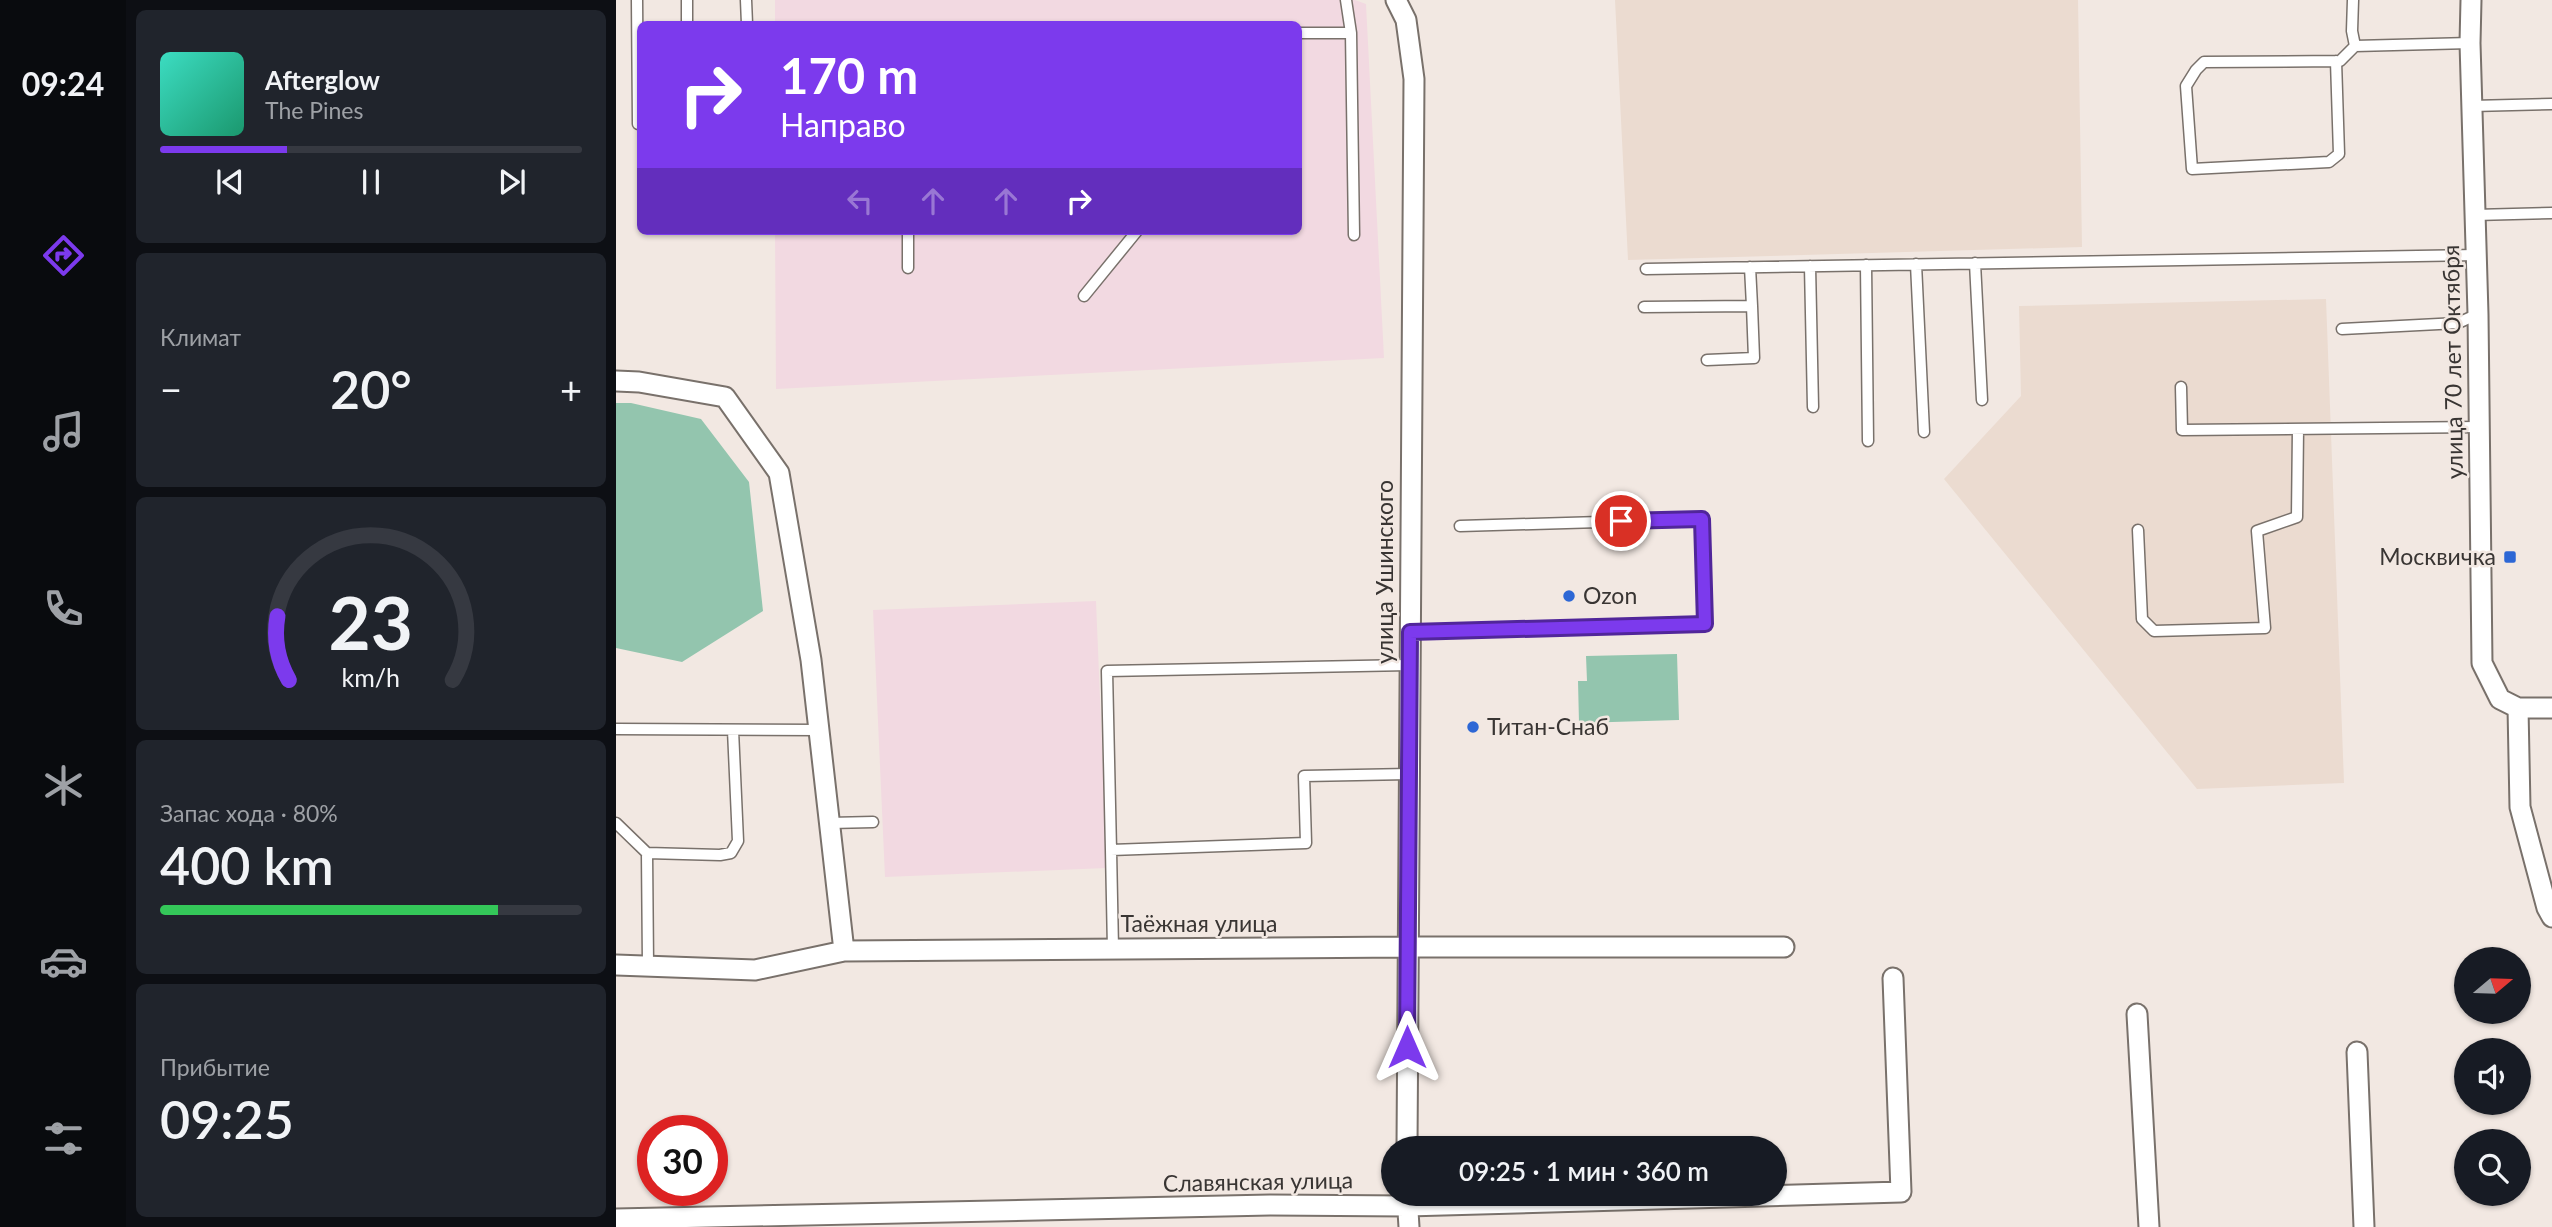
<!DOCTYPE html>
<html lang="ru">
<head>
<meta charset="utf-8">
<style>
  body { margin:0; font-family:Lato,sans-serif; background:#20242c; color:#f1f3f6; height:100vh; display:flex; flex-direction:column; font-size:26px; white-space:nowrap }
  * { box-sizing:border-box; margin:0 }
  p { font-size:23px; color:#9ea1a6 }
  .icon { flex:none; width:38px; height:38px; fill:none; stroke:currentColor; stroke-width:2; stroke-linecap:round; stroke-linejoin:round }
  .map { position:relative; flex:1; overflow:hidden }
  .details { display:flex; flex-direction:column; gap:10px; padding:10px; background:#0d0f14; width:490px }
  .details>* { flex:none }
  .top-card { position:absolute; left:21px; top:21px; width:665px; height:214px; border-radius:10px; box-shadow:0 2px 5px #0004; background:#7c3aed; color:#fff; overflow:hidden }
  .needle { width:46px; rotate:71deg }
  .fabs { position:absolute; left:1838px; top:947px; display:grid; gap:14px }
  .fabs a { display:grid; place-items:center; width:77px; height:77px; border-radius:50%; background:#171b24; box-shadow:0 2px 5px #0004; font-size:35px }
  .speed { position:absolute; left:21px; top:1115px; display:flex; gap:14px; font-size:35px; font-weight:700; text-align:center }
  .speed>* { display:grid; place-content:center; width:91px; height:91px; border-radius:50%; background:#171b24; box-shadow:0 2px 5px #0004; line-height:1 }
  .speed .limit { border:10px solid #d22; background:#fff; color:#111 }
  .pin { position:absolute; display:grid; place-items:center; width:60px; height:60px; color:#fff; margin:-30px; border:4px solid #fff; border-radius:50%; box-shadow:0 2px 7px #0007 }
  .me { position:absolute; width:77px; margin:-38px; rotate:0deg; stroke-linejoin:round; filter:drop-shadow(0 0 5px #0008) }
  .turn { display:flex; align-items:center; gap:24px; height:147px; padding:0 28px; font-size:32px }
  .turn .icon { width:91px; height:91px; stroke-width:2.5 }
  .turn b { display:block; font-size:49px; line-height:60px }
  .lanes { display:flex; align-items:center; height:66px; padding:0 28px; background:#0003; justify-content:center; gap:35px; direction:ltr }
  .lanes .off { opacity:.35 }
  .big { font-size:52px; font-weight:600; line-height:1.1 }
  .details .widget { flex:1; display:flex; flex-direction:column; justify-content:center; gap:10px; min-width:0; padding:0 24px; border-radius:10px; background:#20242c }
  .details .dial { align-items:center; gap:0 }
  .dial svg { height:182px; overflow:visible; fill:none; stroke:#363941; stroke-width:7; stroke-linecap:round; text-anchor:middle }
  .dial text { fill:#f1f3f6; stroke:none }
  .song { display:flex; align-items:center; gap:21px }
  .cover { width:84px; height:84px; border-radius:10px; background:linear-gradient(135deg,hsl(170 70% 55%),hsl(160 70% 35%)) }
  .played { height:7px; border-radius:4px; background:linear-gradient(90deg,#7c3aed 30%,#363941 30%) }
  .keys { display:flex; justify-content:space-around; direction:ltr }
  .heat { display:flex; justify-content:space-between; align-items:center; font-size:38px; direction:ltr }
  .charge { height:10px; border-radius:5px; background:linear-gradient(90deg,#34c759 80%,#363941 0) }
  .trip { position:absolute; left:765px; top:1136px; width:406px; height:70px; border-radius:35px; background:#171b24; box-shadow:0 2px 5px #0004; font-weight:600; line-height:70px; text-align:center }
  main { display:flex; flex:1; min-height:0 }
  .menu { display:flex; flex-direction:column; width:126px; justify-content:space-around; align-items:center; background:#090b0e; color:#9ea1a6 }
  .menu .icon { width:49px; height:49px }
  .menu .active { color:#7c3aed }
  .menu b { font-size:32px; color:#f1f3f6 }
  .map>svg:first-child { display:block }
  .industrial { fill:#f2d9e1 }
  .built { fill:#ebdbd0 }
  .green { fill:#93c5ae }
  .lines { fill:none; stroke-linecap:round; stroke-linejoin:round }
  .service-casing { stroke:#79716b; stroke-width:13 }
  .minor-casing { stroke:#79716b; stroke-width:23 }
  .service { stroke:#fff; stroke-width:10 }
  .minor { stroke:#fff; stroke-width:19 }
  .route-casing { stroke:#51269a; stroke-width:18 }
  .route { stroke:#7c3aed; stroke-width:12 }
  .poi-dot { fill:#2d67d5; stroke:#f2e8e2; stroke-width:2.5 }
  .labels { text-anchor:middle; stroke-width:5; stroke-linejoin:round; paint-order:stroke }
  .street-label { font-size:23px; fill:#393533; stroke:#f2e8e2 }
  .poi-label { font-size:23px; fill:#393533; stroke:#f2e8e2; text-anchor:start }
</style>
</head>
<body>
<main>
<nav class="menu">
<b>09:24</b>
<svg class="icon active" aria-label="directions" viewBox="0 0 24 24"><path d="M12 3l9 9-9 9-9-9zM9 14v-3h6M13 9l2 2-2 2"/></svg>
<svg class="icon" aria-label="music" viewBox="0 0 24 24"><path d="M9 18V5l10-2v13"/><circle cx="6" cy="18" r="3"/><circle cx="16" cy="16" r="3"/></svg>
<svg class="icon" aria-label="phone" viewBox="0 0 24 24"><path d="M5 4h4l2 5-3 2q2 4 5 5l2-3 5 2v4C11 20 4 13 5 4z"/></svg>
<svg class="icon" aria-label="climate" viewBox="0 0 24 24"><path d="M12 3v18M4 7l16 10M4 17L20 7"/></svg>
<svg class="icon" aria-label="car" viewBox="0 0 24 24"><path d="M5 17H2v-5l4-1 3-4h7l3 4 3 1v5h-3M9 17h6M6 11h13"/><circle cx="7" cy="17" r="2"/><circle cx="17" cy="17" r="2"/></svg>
<svg class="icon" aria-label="filters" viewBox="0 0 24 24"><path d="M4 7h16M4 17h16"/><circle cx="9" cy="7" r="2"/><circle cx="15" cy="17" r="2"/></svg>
</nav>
<section class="details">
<div class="widget">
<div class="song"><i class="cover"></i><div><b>Afterglow</b><p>The Pines</p></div></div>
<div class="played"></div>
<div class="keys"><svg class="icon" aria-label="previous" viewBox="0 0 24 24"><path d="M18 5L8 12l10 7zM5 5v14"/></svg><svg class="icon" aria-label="pause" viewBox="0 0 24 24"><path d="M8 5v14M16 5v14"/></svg><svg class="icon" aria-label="next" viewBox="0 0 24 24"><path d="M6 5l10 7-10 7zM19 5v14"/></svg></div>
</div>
<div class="widget"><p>Климат</p>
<div class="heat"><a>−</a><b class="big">20°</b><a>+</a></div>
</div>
<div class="widget dial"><svg viewBox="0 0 100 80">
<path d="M14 69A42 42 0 1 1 86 69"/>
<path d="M14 69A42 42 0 0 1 9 41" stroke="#7c3aed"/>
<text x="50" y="56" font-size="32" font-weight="700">23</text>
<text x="50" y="72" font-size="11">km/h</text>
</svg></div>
<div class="widget"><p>Запас хода · 80%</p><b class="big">400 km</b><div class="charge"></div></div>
<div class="widget"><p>Прибытие</p><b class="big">09:25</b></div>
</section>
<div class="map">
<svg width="1936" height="1227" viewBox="0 0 1936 1227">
  <rect width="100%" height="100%" fill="#f2e8e2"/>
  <path class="industrial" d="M159 0H739L750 4 768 358 160 389 159 231H682V24H159Z
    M480 601 491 868 269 877 257 610Z"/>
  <path class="built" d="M999 0H1462L1466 247 1012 260Z
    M1710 299 1728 783 1581 789 1328 479 1405 396 1403 306Z"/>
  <path class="green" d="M0 403H15L85 419 133 482 147 611 66 662 0 648Z
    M1061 654 1063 720 963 723 962 681H971L970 656Z"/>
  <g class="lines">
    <g class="service-casing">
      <path id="service" d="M21 0 22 124H24
        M71 0V24
        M130 0 131 24
        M730 0 735 33 738 235
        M1737 0 1736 31 1739 46 1854 43
        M682 33H735
        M1720 61 1723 154 1713 162 1576 169 1570 86 1580 70 1588 62 1724 61 1739 46
        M1856 106 1936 104
        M1859 215 1936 213
        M292 231V268
        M1359 263 1366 400
        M1300 264 1308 432
        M1250 265 1252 441
        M1194 266 1197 407
        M1030 269 1860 255
        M468 296 521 231
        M1028 307 1136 306 1134 267
        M1726 329 1842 323 1862 314
        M1091 360 1138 358 1136 306
        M1565 387 1566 430 1863 427
        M1522 530 1526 619 1538 631 1649 628 1641 531 1681 517 1682 429
        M794 632 1089 624 1086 519 844 526
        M0 729 203 730
        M0 823 31 853 32 965
        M214 823 257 822
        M495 850 491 671 793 665
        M31 853 104 855 115 853 122 841 117 730
        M497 949 495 850 690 843 688 776 793 774"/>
    </g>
    <g class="minor-casing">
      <path id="minor" d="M780 0 790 20 798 79 791 1148
        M1855 0 1854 43 1862 314 1866 663 1884 699 1902 708H1936
        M0 381 23 382 109 397 163 473 195 660 228 951
        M1902 708 1904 807 1931 908 1936 917
        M0 965 139 970 228 951 791 947H1168
        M1521 1014 1533 1227
        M1741 1052 1748 1227
        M791 1195 793 1227
        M0 1219 654 1205 791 1206 1285 1192 1277 978"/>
    </g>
    <use href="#service" class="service"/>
    <use href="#minor" class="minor"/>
  </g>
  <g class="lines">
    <g class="route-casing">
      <path id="route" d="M791 1047 794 632 1089 624 1086 519 1005 521"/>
    </g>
    <use href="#route" class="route"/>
  </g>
  <g class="poi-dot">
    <rect x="1887" y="550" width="14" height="14" rx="3.5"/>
    <circle cx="953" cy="596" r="7"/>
    <circle cx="857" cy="727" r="7"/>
  </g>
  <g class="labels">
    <g class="street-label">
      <text transform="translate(1837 362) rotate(-91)" y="8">улица 70 лет Октября</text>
      <text transform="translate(769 572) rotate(-90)" y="8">улица Ушинского</text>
      <text x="583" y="932">Таёжная улица</text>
      <text transform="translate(642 1182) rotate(-1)" y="8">Славянская улица</text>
    </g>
    <g class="poi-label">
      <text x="1880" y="565" text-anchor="end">Москвичка</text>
      <text x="967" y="604">Ozon</text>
      <text x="871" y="735">Титан-Снаб</text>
    </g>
  </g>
</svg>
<div class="fabs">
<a><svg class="needle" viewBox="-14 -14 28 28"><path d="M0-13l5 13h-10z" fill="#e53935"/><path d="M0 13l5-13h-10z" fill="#9ea1a6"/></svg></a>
<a><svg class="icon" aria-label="sound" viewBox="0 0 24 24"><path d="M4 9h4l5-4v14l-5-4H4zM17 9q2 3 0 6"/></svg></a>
<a><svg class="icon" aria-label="search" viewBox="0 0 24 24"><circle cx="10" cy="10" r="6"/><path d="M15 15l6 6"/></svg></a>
</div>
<div class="speed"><div class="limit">30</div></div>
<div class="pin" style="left:1005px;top:521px;background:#d93025"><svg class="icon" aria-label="arrive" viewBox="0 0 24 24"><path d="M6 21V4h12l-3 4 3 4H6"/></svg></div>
<svg class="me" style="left:791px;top:1047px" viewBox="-20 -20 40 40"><path d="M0-17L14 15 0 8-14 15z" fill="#7c3aed" stroke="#fff" stroke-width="4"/></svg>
<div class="trip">09:25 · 1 мин · 360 m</div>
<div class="top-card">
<div class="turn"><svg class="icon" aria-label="right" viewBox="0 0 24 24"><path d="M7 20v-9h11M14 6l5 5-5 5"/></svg><div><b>170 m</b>Направо</div></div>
<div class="lanes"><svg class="icon off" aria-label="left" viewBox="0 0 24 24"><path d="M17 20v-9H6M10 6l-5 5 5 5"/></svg><svg class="icon off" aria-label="ahead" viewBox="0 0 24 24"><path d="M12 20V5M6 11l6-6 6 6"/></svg><svg class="icon off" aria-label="ahead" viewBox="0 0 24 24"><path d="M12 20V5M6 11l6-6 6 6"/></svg><svg class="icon" aria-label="right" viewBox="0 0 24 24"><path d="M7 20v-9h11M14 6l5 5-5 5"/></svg></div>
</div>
</div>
</main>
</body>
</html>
